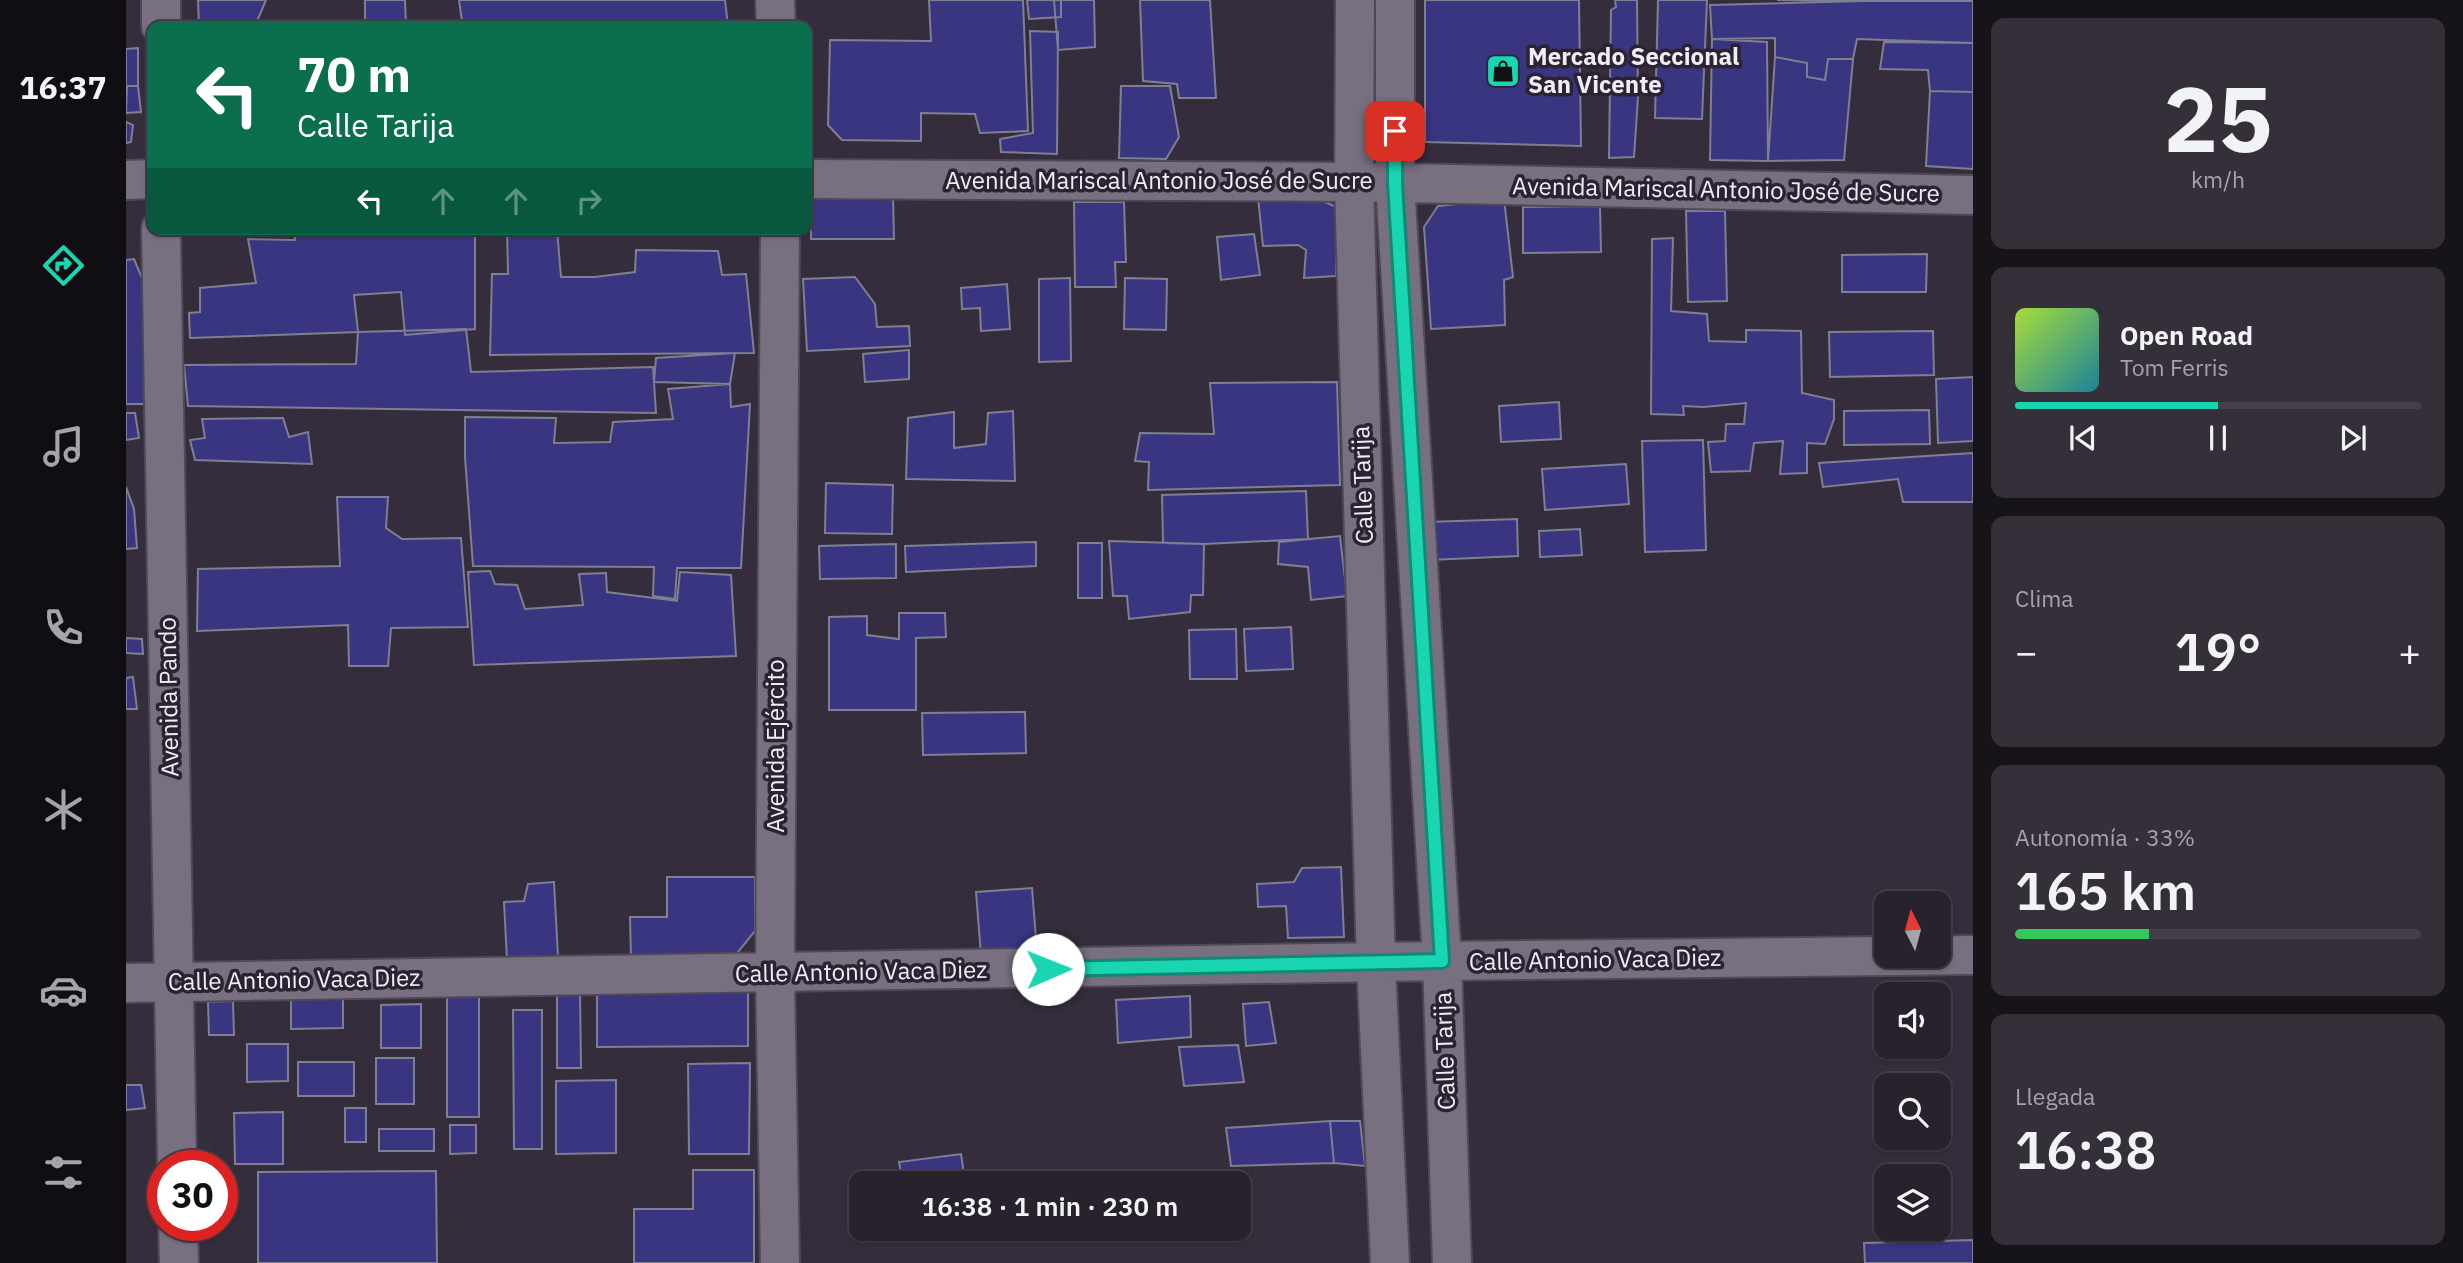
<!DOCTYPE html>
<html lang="es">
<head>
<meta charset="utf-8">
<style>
  body { margin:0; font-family:"IBM Plex Sans",sans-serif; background:#342f39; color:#f1f3f6; height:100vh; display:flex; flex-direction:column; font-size:26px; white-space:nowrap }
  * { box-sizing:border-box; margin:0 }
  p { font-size:23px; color:#a5a4aa }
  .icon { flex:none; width:38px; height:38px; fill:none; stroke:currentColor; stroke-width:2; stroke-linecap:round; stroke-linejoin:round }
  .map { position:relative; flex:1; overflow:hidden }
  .panel { display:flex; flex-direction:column; gap:18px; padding:18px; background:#161319; width:490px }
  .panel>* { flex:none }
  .banner { position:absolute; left:21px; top:21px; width:665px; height:214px; border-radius:14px; box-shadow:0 2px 5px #0004,0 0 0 2px #443f49; background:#0b6e4f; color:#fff; overflow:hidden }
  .needle { width:46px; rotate:354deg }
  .fabs { position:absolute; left:1748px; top:891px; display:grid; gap:14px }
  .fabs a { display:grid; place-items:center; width:77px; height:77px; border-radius:14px; background:#28222d; box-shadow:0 2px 5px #0004,0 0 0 2px #443f49; font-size:35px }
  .speed { position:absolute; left:21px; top:1150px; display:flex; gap:14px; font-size:35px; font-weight:700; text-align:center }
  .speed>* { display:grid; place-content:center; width:91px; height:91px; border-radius:50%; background:#28222d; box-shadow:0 2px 5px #0004,0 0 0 2px #443f49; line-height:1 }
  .speed .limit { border:10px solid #d22; background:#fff; color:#111 }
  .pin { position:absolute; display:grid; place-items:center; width:60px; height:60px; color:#fff; margin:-30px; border-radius:14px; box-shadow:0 4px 10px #0006 }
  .me { position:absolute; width:77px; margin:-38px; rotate:89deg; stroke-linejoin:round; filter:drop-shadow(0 0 5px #0008) }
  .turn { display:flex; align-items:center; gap:24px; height:147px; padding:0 35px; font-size:32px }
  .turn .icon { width:91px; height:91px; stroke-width:2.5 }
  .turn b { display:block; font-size:49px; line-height:60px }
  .lanes { display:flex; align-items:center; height:66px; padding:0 35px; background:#0003; justify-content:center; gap:35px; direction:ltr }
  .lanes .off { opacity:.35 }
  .big { font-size:52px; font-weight:600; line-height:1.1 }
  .panel .tile { flex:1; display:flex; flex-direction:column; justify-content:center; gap:10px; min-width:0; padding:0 24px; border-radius:14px; background:#342f39 }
  .panel .dial { align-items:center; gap:0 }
  .dial b { font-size:91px; line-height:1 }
  .song { display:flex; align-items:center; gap:21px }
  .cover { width:84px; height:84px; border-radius:10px; background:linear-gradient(135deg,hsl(80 70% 55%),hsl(190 70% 35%)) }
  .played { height:7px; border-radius:4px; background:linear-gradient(90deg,#19d5b2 50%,#443f49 50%) }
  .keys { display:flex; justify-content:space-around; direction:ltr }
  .heat { display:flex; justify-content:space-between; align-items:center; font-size:38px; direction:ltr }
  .charge { height:10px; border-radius:5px; background:linear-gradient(90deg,#34c759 33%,#443f49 0) }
  .trip { position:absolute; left:723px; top:1171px; width:402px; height:70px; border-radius:14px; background:#28222d; box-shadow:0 2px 5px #0004,0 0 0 2px #443f49; font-weight:600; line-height:70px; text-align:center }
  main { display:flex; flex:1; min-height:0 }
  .menu { display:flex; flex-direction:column; width:126px; justify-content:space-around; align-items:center; background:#100e12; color:#a5a4aa }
  .menu .icon { width:49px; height:49px }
  .menu .on { color:#19d5b2 }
  .menu b { font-size:32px; color:#f1f3f6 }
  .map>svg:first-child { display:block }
  .building { fill:#393580; stroke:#7e7f92; stroke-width:2 }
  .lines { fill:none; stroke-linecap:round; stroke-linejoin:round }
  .minor-casing { stroke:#4f4955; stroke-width:42 }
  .minor { stroke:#786f80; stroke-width:38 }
  .route-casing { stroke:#108a74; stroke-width:18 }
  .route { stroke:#19d5b2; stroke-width:12 }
  .labels { text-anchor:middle; stroke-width:7; stroke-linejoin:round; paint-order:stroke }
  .poi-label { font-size:24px; font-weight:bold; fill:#f0ecf5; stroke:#2b2332; text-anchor:start }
  .street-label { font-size:24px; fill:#f0ecf5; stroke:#2b2332 }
</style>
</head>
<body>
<main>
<nav class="menu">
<b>16:37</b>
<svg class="icon on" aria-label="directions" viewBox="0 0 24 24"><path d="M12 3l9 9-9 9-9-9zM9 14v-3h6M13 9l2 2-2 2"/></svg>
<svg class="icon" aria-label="music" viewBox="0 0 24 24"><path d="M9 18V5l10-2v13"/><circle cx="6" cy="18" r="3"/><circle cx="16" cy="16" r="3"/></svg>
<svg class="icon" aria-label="phone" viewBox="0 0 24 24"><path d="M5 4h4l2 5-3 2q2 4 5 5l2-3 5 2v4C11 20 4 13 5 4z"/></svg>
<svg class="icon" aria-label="climate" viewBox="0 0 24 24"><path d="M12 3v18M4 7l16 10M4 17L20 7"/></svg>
<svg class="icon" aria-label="car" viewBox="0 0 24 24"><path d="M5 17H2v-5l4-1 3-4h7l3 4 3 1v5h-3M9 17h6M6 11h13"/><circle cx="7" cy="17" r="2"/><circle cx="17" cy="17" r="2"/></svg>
<svg class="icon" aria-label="filters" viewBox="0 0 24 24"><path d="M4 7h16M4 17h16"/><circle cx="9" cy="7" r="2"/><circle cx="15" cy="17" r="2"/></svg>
</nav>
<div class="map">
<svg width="1847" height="1263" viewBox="0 0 1847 1263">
  <rect width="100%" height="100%" fill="#352d3c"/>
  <path class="building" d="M72 0H140L129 26H73Z
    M239 0H279L280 26H239Z
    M333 0H599L602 26H307V20L336 21Z
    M803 0H897L902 131 854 133 849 114 795 113V141L716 140 702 125 704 40 805 41Z
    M901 0H935V17L903 19Z
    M928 0H968L969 47 932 50Z
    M1014 0H1084L1090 98H1053L1051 84 1017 81Z
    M1299 0H1453L1455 146 1299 142Z
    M1489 0H1511L1512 97 1508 157 1483 158 1485 10 1490 7Z
    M1532 0H1581L1576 119 1529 118Z
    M1651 0H1847V1H1737Z
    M1737 1H1847V43L1731 39 1727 59H1702L1699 80 1681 77V63L1649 57V38L1586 39 1584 5Z
    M904 31 932 32 931 154 875 152 874 139 907 133Z
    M1586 39 1641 42 1642 161 1584 160Z
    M1758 42 1847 43V92L1804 91 1802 70 1754 69Z
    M12 48V86H0V49Z
    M1649 57 1681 63V77L1699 80 1702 59H1727L1718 160 1642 161Z
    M1 86H12L15 112 0 113Z
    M995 86H1044L1053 137 1040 159 993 158Z
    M1804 91 1847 92V169L1800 166Z
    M0 122 7 125 5 142 0 143Z
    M767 193 768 239H685V194Z
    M1132 197 1191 198 1210 207V276L1178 278 1180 250 1172 245 1137 246Z
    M1378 199 1387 277 1378 280 1379 325 1305 329 1298 227 1312 206Z
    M948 202H998L1000 262H989L990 287H949Z
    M1474 206 1475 252 1397 253V207Z
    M1560 211H1599L1601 301 1562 302Z
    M168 229H349V329L279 335 275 292 228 295 232 332 64 338 63 313 74 312V288L130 283 122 239 169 240Z
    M381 229H431L435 277H469L509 272 510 250 592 251 596 275 620 274 628 353 364 355 366 274H382Z
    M1128 234 1134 275 1095 280 1091 237Z
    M1547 238 1545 311 1581 314 1583 341 1620 342V330L1675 331 1676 393 1708 400V419L1699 444 1681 443V473L1654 474 1657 441 1628 443 1624 471 1585 472 1582 442 1599 441 1600 424H1618L1620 403 1578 407 1557 406 1558 415 1525 414 1526 239Z
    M1801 254 1800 292H1716V255Z
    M8 259 25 300 23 404H0V260Z
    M729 277 749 304 751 327 783 326 784 346 681 351 677 279Z
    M944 278 945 361 913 362V279Z
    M999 278 1041 279 1040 330 998 329Z
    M881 284 884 329 855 331 854 308 836 309 835 288Z
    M340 329 345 372 527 367 530 413 62 406 58 365 230 364 232 332Z
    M1807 331 1808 375 1704 377 1703 332Z
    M783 350V379L739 382 737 354Z
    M609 353 604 384 528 382 530 358Z
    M1847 377V441L1812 443 1810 379Z
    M1211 382 1214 485 1022 490 1023 462 1009 461 1014 433 1088 434 1084 383Z
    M604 384 605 407 624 404 615 568H551L549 599 527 596 528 567 347 566 339 457V417L430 418 428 443 484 442 487 422 547 419 542 389Z
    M1433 402 1435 439 1375 442 1373 406Z
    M1803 410 1804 444 1718 445V411Z
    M887 411 889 481 780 479 782 418 828 412V448L860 444 862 413Z
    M0 413H9L13 438 0 440Z
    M157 418 163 437 182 432 186 464 69 460 64 440 79 438 76 419Z
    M1577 440 1580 550 1519 552 1516 441Z
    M1847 453V502H1777L1772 479 1697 487 1693 463Z
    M1500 464 1503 504 1419 510 1416 469Z
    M700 483 767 485 766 534 699 533Z
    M0 487 8 509 11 548 0 549Z
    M1180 491 1182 539 1078 544 1037 543 1036 495Z
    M211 497H262L260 528 276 539 335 538 342 627 265 628 262 666H223L222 625 71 631 72 569 214 566Z
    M1391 519 1392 556 1304 560 1302 522Z
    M1454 529 1456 555 1414 557 1413 531Z
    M1214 536 1221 596 1185 600 1182 567 1152 564 1153 542Z
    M983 541 1078 544 1077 595H1065L1064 612 1003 619 1001 596H987Z
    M910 542V566L780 572 779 546Z
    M952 543H976V598H952Z
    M770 544V578L694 579 693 546Z
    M364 571 369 584 391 585 399 609 457 605 453 574 480 573 481 592 551 601 554 572 605 575 610 656 348 665 342 572Z
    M773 613H819L820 637 790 638V710H703V617L741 616V635L773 639Z
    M1165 627 1167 669 1120 671 1118 629Z
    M1110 629 1111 679H1064L1063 630Z
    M0 638 16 639 17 654 0 653Z
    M7 677 11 709H0V678Z
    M899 712 900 753 797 755 796 713Z
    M1215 867 1218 937 1162 938 1160 906 1132 907 1131 884 1168 882 1176 868Z
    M541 877H629V931L608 957 505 958 504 917H541Z
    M428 882 432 957 381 960 378 902 398 901 402 884Z
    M906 888 911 951 855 955 850 892Z
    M471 979H622V1046L471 1047Z
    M321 983H353V1117H321Z
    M165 988H217V1028L165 1029Z
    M431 992H454L455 1068H431Z
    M1064 996 1065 1037 992 1043 990 1000Z
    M107 1001 108 1035H83L82 1002Z
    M1143 1002 1150 1043 1120 1046 1117 1004Z
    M295 1004V1048H255V1005Z
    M387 1010H416V1149H388Z
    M121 1044H162V1081L121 1082Z
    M1112 1045 1118 1082 1058 1086 1053 1047Z
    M250 1058H288V1104H250Z
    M172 1062H228V1096H172Z
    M624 1063 623 1154H563L562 1064Z
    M490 1080V1153L430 1154V1081Z
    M0 1085H15L19 1108 0 1110Z
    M219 1108H240V1142H219Z
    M157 1112V1164H109L108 1113Z
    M1204 1121H1234L1239 1166 1208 1163Z
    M1204 1121 1208 1163 1105 1166 1100 1128Z
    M324 1125H350V1153L324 1154Z
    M253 1129H308V1151H253Z
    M835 1154 839 1181 777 1183 773 1162Z
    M567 1170H628V1263H508V1209H567Z
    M310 1171 311 1263H132V1172Z
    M952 1228H995V1231L952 1235Z
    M1847 1240V1263H1739L1738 1243Z"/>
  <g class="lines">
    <g class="minor-casing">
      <path id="minor" d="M649 0 650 26
        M1229 0 1228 182 1250 964 1264 1263
        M1269 0V183L1316 961 1326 1263
        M35 26V0
        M681 179 1228 182 1847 195
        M0 180 26 179
        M35 229 51 1166
        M654 229 649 973 654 1263
        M0 983 1316 961 1847 955
        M52 1225 53 1263"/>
    </g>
    <use href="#minor" class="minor"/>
  </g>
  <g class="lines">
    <g class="route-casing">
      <path id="route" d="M922 969 1316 961 1269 183V131"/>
    </g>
    <use href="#route" class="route"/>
  </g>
  <defs>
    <g id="shop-square" transform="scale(1.75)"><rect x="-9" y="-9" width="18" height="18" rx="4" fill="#19d5b2" stroke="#2b2332"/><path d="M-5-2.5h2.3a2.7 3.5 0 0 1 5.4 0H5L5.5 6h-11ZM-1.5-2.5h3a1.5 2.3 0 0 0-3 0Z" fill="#111"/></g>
  </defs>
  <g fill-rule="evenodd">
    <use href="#shop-square" x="1377" y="71"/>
  </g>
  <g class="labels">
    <g class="poi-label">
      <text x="1402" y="65">Mercado Seccional<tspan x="1402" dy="28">San Vicente</tspan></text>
    </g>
    <g class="street-label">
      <text x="1033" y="189">Avenida Mariscal Antonio José de Sucre</text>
      <text transform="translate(1600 190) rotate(1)" y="8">Avenida Mariscal Antonio José de Sucre</text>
      <text transform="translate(1237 485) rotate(-92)" y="8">Calle Tarija</text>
      <text transform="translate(43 697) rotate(-91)" y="8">Avenida Pando</text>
      <text transform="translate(650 746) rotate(-90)" y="8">Avenida Ejército</text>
      <text transform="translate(1469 960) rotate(-1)" y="8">Calle Antonio Vaca Diez</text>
      <text transform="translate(735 972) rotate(-1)" y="8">Calle Antonio Vaca Diez</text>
      <text transform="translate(168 980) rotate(-1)" y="8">Calle Antonio Vaca Diez</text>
      <text transform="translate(1319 1051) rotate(-92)" y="8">Calle Tarija</text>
    </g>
  </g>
</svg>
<div class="fabs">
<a><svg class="needle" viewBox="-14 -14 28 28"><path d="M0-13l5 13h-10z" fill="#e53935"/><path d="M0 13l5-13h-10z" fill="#a5a4aa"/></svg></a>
<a><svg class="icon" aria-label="sound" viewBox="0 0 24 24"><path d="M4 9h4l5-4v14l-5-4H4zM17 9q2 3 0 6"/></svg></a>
<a><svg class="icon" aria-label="search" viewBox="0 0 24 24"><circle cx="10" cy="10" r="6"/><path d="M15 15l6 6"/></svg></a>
<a><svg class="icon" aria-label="layers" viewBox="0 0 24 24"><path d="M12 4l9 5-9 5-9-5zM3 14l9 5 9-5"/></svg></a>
</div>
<div class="speed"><div class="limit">30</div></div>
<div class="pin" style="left:1269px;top:131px;background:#d93025"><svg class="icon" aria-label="arrive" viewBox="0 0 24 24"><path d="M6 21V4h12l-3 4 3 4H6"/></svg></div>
<svg class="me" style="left:922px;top:969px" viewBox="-20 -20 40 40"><circle r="19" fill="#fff"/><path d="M0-13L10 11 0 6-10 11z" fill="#19d5b2"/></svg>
<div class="trip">16:38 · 1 min · 230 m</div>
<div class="banner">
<div class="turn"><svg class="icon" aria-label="left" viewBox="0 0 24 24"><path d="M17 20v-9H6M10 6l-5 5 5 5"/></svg><div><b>70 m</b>Calle Tarija</div></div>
<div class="lanes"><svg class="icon" aria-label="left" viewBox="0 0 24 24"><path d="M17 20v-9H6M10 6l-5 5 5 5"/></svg><svg class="icon off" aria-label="ahead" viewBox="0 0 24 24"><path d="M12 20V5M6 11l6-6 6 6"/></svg><svg class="icon off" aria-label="ahead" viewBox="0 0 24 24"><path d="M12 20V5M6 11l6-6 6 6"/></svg><svg class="icon off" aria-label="right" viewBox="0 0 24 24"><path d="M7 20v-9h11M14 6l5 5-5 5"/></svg></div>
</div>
</div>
<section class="panel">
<div class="tile dial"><b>25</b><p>km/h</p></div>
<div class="tile">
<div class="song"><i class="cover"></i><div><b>Open Road</b><p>Tom Ferris</p></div></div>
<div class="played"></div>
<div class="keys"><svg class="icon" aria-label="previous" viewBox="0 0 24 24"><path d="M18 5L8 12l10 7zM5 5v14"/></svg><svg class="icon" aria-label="pause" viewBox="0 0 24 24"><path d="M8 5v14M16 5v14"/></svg><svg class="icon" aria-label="next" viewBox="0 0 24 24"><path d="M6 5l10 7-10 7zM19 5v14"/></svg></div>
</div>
<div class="tile"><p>Clima</p>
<div class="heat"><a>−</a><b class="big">19°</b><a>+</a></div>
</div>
<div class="tile"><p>Autonomía · 33%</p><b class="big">165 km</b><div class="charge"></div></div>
<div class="tile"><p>Llegada</p><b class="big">16:38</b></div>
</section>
</main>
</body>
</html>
